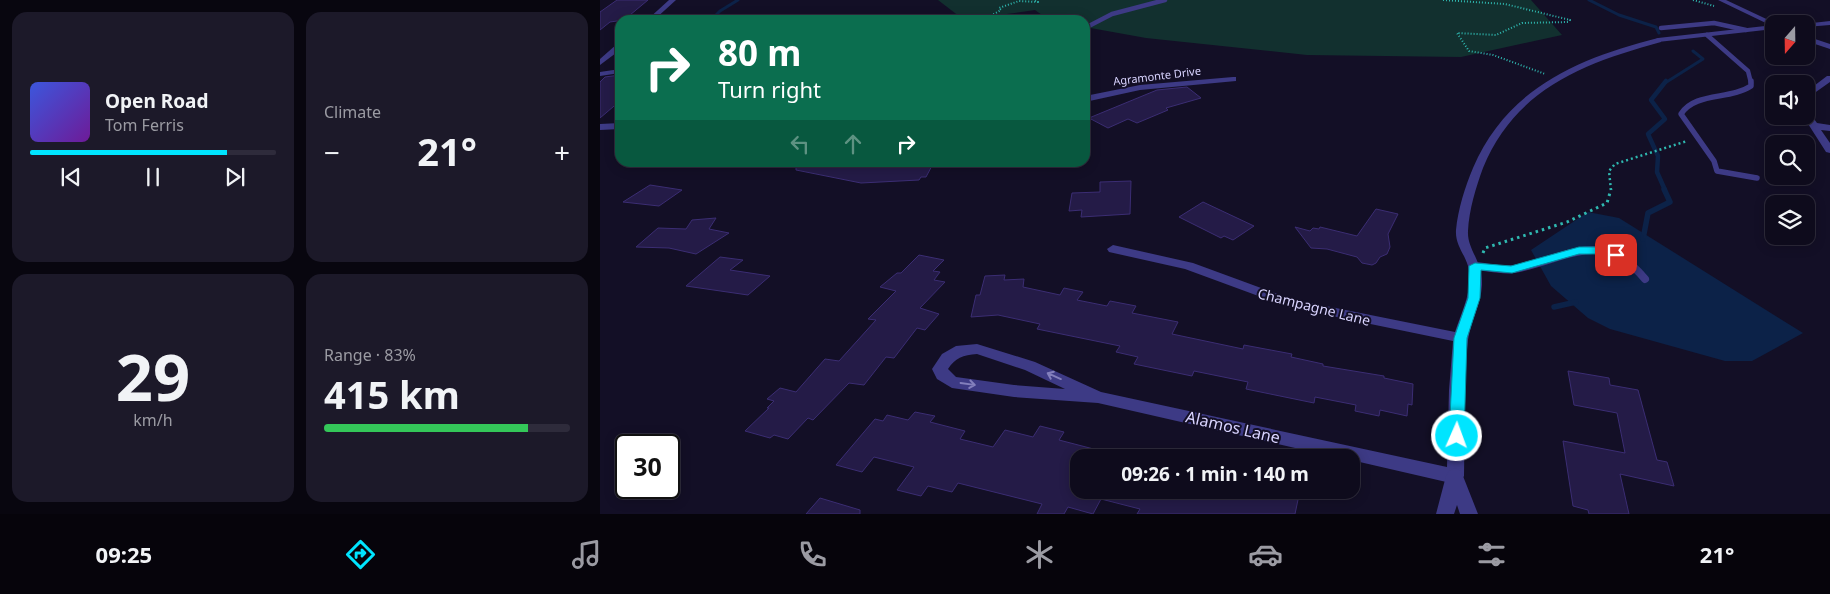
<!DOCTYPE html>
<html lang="en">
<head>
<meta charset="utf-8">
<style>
  body { margin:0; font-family:"Noto Sans",sans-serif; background:#1c1929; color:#f1f3f6; height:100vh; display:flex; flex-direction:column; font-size:19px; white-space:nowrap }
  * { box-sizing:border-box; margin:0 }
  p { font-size:16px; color:#9b9ba3 }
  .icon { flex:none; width:28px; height:28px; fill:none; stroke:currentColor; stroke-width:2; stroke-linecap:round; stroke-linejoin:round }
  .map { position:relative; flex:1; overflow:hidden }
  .drawer { display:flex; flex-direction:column; gap:12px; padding:12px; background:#08060f; width:600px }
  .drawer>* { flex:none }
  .hud { position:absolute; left:15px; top:15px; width:475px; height:152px; border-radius:15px; box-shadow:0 2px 12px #0003,0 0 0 1px #2e2b3b; background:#0b6e4f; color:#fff; overflow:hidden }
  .needle { width:32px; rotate:200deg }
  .buttons { position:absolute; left:1165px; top:15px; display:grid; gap:10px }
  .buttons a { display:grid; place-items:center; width:50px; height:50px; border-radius:10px; background:#0e0b1c; box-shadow:0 2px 12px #0003,0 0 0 1px #2e2b3b; font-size:25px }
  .speed { position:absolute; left:15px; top:434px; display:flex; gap:10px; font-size:25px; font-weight:700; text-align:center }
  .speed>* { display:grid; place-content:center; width:65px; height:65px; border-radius:50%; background:#0e0b1c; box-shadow:0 2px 12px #0003,0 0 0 1px #2e2b3b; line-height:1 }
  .speed .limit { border:2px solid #111; border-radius:8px; background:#fff; color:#111 }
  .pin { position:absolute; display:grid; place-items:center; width:42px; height:42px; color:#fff; margin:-21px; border-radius:10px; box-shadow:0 2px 8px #0006 }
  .me { position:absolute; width:55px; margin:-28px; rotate:2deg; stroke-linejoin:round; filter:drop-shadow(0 0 4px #0008) }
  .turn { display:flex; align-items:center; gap:18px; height:105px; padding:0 20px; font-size:22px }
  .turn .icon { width:65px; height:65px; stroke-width:2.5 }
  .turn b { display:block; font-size:35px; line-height:42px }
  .lanes { display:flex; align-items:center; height:48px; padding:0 20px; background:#0003; justify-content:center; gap:25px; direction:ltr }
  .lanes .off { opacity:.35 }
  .big { font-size:38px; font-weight:700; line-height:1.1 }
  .drawer .tile { flex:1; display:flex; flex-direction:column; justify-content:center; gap:8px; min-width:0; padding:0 18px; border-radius:15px; background:#1c1929 }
  .drawer .dial { align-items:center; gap:0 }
  .dial b { font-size:65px; line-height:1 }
  .song { display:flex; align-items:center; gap:15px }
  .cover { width:60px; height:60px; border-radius:8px; background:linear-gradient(135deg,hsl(230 70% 55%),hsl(280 70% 35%)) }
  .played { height:5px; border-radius:2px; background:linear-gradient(90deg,#00e5ff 80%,#2e2b3b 80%) }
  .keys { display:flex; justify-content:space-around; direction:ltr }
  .heat { display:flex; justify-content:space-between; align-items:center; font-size:28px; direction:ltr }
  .charge { height:8px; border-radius:4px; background:linear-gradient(90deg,#34c759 83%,#2e2b3b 0) }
  .drawer .tiles { flex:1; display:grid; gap:12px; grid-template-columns:repeat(2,1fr) }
  .trip { position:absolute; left:470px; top:449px; width:290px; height:50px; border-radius:15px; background:#0e0b1c; box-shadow:0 2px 12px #0003,0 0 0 1px #2e2b3b; font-weight:700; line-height:50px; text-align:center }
  .dock { display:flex; height:80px; justify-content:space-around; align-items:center; background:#06040b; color:#9b9ba3 }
  .dock .icon { width:35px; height:35px }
  .dock .active { color:#00e5ff }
  .dock b { font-size:22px; color:#f1f3f6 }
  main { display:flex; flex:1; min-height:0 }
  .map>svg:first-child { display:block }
  .green { fill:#12302f }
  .water { fill:#0c2248 }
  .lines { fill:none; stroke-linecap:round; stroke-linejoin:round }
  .stream-far2 { stroke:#0c2248; stroke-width:3 }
  .stream-far1 { stroke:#0c2248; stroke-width:4.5 }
  .stream { stroke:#0c2248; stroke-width:5.5 }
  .building { fill:#241b47; stroke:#3b2d73 }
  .path-far2 { stroke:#2fb8b0; stroke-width:2; stroke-dasharray:1 2; stroke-linecap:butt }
  .path-far1 { stroke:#2fb8b0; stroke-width:2.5; stroke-dasharray:2 3; stroke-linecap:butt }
  .path { stroke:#2fb8b0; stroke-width:3; stroke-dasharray:2.5 4; stroke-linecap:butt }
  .service-far2 { stroke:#3d3a85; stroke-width:4.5 }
  .service-far1 { stroke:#3d3a85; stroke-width:5.5 }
  .service { stroke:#3d3a85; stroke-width:8 }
  .minor { fill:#3d3a85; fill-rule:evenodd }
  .tertiary { fill:#3d3a85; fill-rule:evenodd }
  .oneway { stroke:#837fbc }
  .route { fill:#00e5ff; stroke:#0095a6 }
  .labels { text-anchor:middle; stroke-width:4; stroke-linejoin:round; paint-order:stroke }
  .far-street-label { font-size:11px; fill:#d9d4ff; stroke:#130f26 }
  .street-label { font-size:14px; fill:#d9d4ff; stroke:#130f26 }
  .near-street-label { font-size:16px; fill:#d9d4ff; stroke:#130f26 }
</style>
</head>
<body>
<main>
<section class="drawer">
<div class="tiles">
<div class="tile">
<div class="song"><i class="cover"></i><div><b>Open Road</b><p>Tom Ferris</p></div></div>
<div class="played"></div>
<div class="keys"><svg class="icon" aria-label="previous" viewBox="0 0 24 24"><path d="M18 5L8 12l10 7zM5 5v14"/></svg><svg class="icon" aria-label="pause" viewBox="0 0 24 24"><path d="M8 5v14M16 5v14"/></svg><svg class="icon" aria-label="next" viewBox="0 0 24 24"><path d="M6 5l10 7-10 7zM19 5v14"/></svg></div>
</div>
<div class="tile"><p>Climate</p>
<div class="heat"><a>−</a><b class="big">21°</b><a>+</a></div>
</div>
<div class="tile dial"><b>29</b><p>km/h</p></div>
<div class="tile"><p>Range · 83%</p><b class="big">415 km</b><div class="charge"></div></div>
</div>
</section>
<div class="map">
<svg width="1230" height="514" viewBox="0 0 1230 514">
  <rect width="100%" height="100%" fill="#130f26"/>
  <path class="green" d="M338 0H931L962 35 861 57 707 55 546 38 485 27V20H449L435 10 364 20Z"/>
  <path class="water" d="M988 212 1019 218 1203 333 1152 361H1125L1010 329 988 318 951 286 931 250Z"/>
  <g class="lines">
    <path class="stream-far2" d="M989 0 1019 15 1056 27 1059 33
      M111 20 120 11 138 0
      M1065 83 1103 59 1093 51"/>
    <path class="stream-far1" d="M1065 190 1057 172 1058 156 1048 134 1065 119 1051 100 1066 81"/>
    <path class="stream" d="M1043 239 1048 213 1070 202 1064 189
      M954 307 976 302"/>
  </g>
  <path class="building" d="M17 0H48L24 20 10 22 0 30V12Z
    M20 75V101L0 118V82L5 77Z
    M587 87 601 98 566 108 568 110 537 123 528 119 508 128 489 118 557 90Z
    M196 162H334L326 177H321L319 180 261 183 196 170Z
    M531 181 530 214 481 217 482 210 469 211 472 193 500 192V182Z
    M50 185 82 190 59 206 23 202Z
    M603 202 654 226 633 240 624 236 621 238 579 217Z
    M776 209 798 214 788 234 790 247 787 254 780 257 776 263 772 265 762 263 757 257 727 249 711 248 695 227 710 231 713 228 719 229 720 227 757 236Z
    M116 218 109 229 129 233 96 254 69 248 36 247 58 228 86 229 92 220Z
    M319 255 344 260 333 271 340 272 334 280 345 282 320 308 339 314 325 330 317 328 294 358 286 357 264 385 249 383 213 420 208 418 188 439 174 435 170 438 145 431 169 408H167L174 401 167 399 180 388 196 392 225 359 239 361 276 320 268 319 296 291 280 287 297 273H301Z
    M120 257 143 260 130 270 170 276 148 295 86 286Z
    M405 275 404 280 424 279 423 287 460 295 464 288 483 292 477 300 507 306 510 301 536 306 532 313 578 322 572 334 643 349 644 345 692 354 691 357 723 364V366L784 376V378L813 384 812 405 808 404 807 416 780 410 779 416 755 411 756 405 715 397 714 403 646 389 648 382 594 371 592 376 534 364 538 357 516 352 520 346 437 329 440 324 398 315 371 317 376 295H380L385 276Z
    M968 371 1009 378 1010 385 1038 390 1057 460 1067 462 1074 486 1020 474 1029 514H989L988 510 973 506 963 441 1025 453 1017 413 974 405Z
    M315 412 335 416 330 422 365 431 360 439 393 447 405 430 433 437 440 426 464 432 459 440 509 453 508 458H479V490H677L699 495 695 514H537L540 509 501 499 493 514 468 507 464 514H437L442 504 358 483 352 492 328 486 321 496 297 490 314 467 274 457 262 472 236 465 275 419 283 421 287 415 308 420Z
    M220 498 260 510V514H206Z"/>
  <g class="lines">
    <path class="path-far2" d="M843 0 905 4 970 20 968 22 922 23 896 35 857 33 869 51 893 55 945 74
      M1093 0 1114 6
      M364 20 392 15 401 10 399 8 419 1 438 2 433 0"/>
    <path class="path-far1" d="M1011 190 1009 171 1015 164 1087 141"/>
    <path class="path" d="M883 253 885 248 967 222 1007 203 1011 189"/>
    <path class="service-far2" d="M485 28 512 14 565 0
      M1061 28 1114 23 1146 30
      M1107 35 1148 71 1151 83"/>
    <path class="service-far1" d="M1151 81V86C1130 100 1095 92 1081 114L1114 161 1117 171 1157 178"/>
    <path class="service" d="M875 266C888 267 901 271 914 269 967 259 1002 227 1045 279"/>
    <path class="minor" d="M69 0H76L54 20H47Z
      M1118 0H1126L1177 24 1172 26Z
      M1206 36 1230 44V49L1206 41Z
      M1058 38H1061V42C984 63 915 89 883 168 876 187 869 210 868 231 867 250 883 261 882 285 881 304 871 320 868 340 862 385 865 431 864 476L861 481 855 484 751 460V458H739L498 403 414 397 352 388 337 379 332 369 342 354 356 346 377 344 435 362 501 392 847 467 849 390 853 341 688 307 585 269 509 252 507 249 513 245 593 263 691 299 855 332C862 311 874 288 868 266 864 253 855 244 856 230 858 209 865 187 873 168 907 88 979 58 1058 38ZM377 354 425 370 465 389 414 385 356 377 348 369C355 358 363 355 377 354Z
      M17 44H20V50L0 65V59Z
      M20 69V73L0 76V72Z
      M1227 76H1230V82L1206 99V92Z
      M633 77H636V81L540 90 485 102V96L540 85Z
      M1206 111 1209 112 1217 123 1230 125V131L1221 130 1230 143V153L1226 152 1203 116H1206Z
      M20 123V129L0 130V124Z"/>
    <path class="tertiary" d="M1230 21V25L1206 27V24H1203Z
      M1174 25V29L1058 42 1054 40 1058 38Z
      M855 468 861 471 878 514H860L857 505 854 514H836L846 476 849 471Z"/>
  </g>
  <defs><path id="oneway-shaft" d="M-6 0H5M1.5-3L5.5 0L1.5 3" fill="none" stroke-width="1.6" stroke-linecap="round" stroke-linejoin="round" transform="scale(1.25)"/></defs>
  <g class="oneway">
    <use href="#oneway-shaft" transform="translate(454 376) rotate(-156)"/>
    <use href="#oneway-shaft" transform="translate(368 384) rotate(8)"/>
  </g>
  <path class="route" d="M979 247H997L1020 253 1022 255 1016 259 997 254H979L912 273 881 270 880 298 867 338 864 436 862 441 857 443 851 441 849 436 854 338 868 298 869 266 875 263 911 266Z"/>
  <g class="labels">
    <g class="far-street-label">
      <text transform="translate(557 76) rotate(-7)" y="4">Agramonte Drive</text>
    </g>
    <g class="street-label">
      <text transform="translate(714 307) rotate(14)" y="5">Champagne Lane</text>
    </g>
    <g class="near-street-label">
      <text transform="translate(633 427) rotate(13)" y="6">Alamos Lane</text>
    </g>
  </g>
</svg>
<div class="buttons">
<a><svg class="needle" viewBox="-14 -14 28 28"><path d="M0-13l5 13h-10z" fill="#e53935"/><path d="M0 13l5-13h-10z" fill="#9b9ba3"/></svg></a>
<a><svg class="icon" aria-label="sound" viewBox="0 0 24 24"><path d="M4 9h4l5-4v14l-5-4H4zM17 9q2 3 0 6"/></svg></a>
<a><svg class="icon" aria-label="search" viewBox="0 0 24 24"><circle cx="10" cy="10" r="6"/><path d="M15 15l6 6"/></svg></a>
<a><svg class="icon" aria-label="layers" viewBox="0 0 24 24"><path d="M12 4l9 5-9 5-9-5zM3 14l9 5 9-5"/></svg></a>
</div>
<div class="speed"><div class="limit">30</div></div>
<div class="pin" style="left:1016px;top:255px;background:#d93025"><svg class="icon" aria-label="arrive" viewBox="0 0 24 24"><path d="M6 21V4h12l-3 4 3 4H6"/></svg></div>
<svg class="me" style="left:857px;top:436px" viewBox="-20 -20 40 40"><circle r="17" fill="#00e5ff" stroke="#fff" stroke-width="3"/><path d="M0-11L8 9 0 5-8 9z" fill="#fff"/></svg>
<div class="trip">09:26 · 1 min · 140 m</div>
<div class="hud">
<div class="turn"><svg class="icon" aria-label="right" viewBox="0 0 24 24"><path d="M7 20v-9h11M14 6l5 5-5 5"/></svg><div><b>80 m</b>Turn right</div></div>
<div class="lanes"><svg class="icon off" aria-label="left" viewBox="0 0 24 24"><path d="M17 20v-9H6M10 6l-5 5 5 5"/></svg><svg class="icon off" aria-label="ahead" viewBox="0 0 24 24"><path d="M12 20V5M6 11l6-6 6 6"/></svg><svg class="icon" aria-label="right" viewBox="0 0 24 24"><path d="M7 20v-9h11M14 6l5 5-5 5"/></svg></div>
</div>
</div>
</main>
<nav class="dock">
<b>09:25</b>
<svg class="icon active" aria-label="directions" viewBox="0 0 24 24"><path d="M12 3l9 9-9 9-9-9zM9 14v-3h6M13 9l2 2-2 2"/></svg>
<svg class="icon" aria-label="music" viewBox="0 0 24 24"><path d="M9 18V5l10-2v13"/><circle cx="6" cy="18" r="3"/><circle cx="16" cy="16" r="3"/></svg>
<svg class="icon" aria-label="phone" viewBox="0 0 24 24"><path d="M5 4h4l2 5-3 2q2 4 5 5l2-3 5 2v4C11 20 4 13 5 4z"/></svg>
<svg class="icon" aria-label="climate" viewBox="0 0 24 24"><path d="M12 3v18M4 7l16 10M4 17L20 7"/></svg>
<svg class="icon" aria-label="car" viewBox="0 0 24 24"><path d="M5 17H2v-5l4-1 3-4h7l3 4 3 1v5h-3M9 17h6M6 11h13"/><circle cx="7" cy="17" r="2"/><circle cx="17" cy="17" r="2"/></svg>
<svg class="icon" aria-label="filters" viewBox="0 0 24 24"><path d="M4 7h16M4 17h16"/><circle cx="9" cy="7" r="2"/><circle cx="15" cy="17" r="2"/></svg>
<b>21°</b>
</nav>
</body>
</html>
